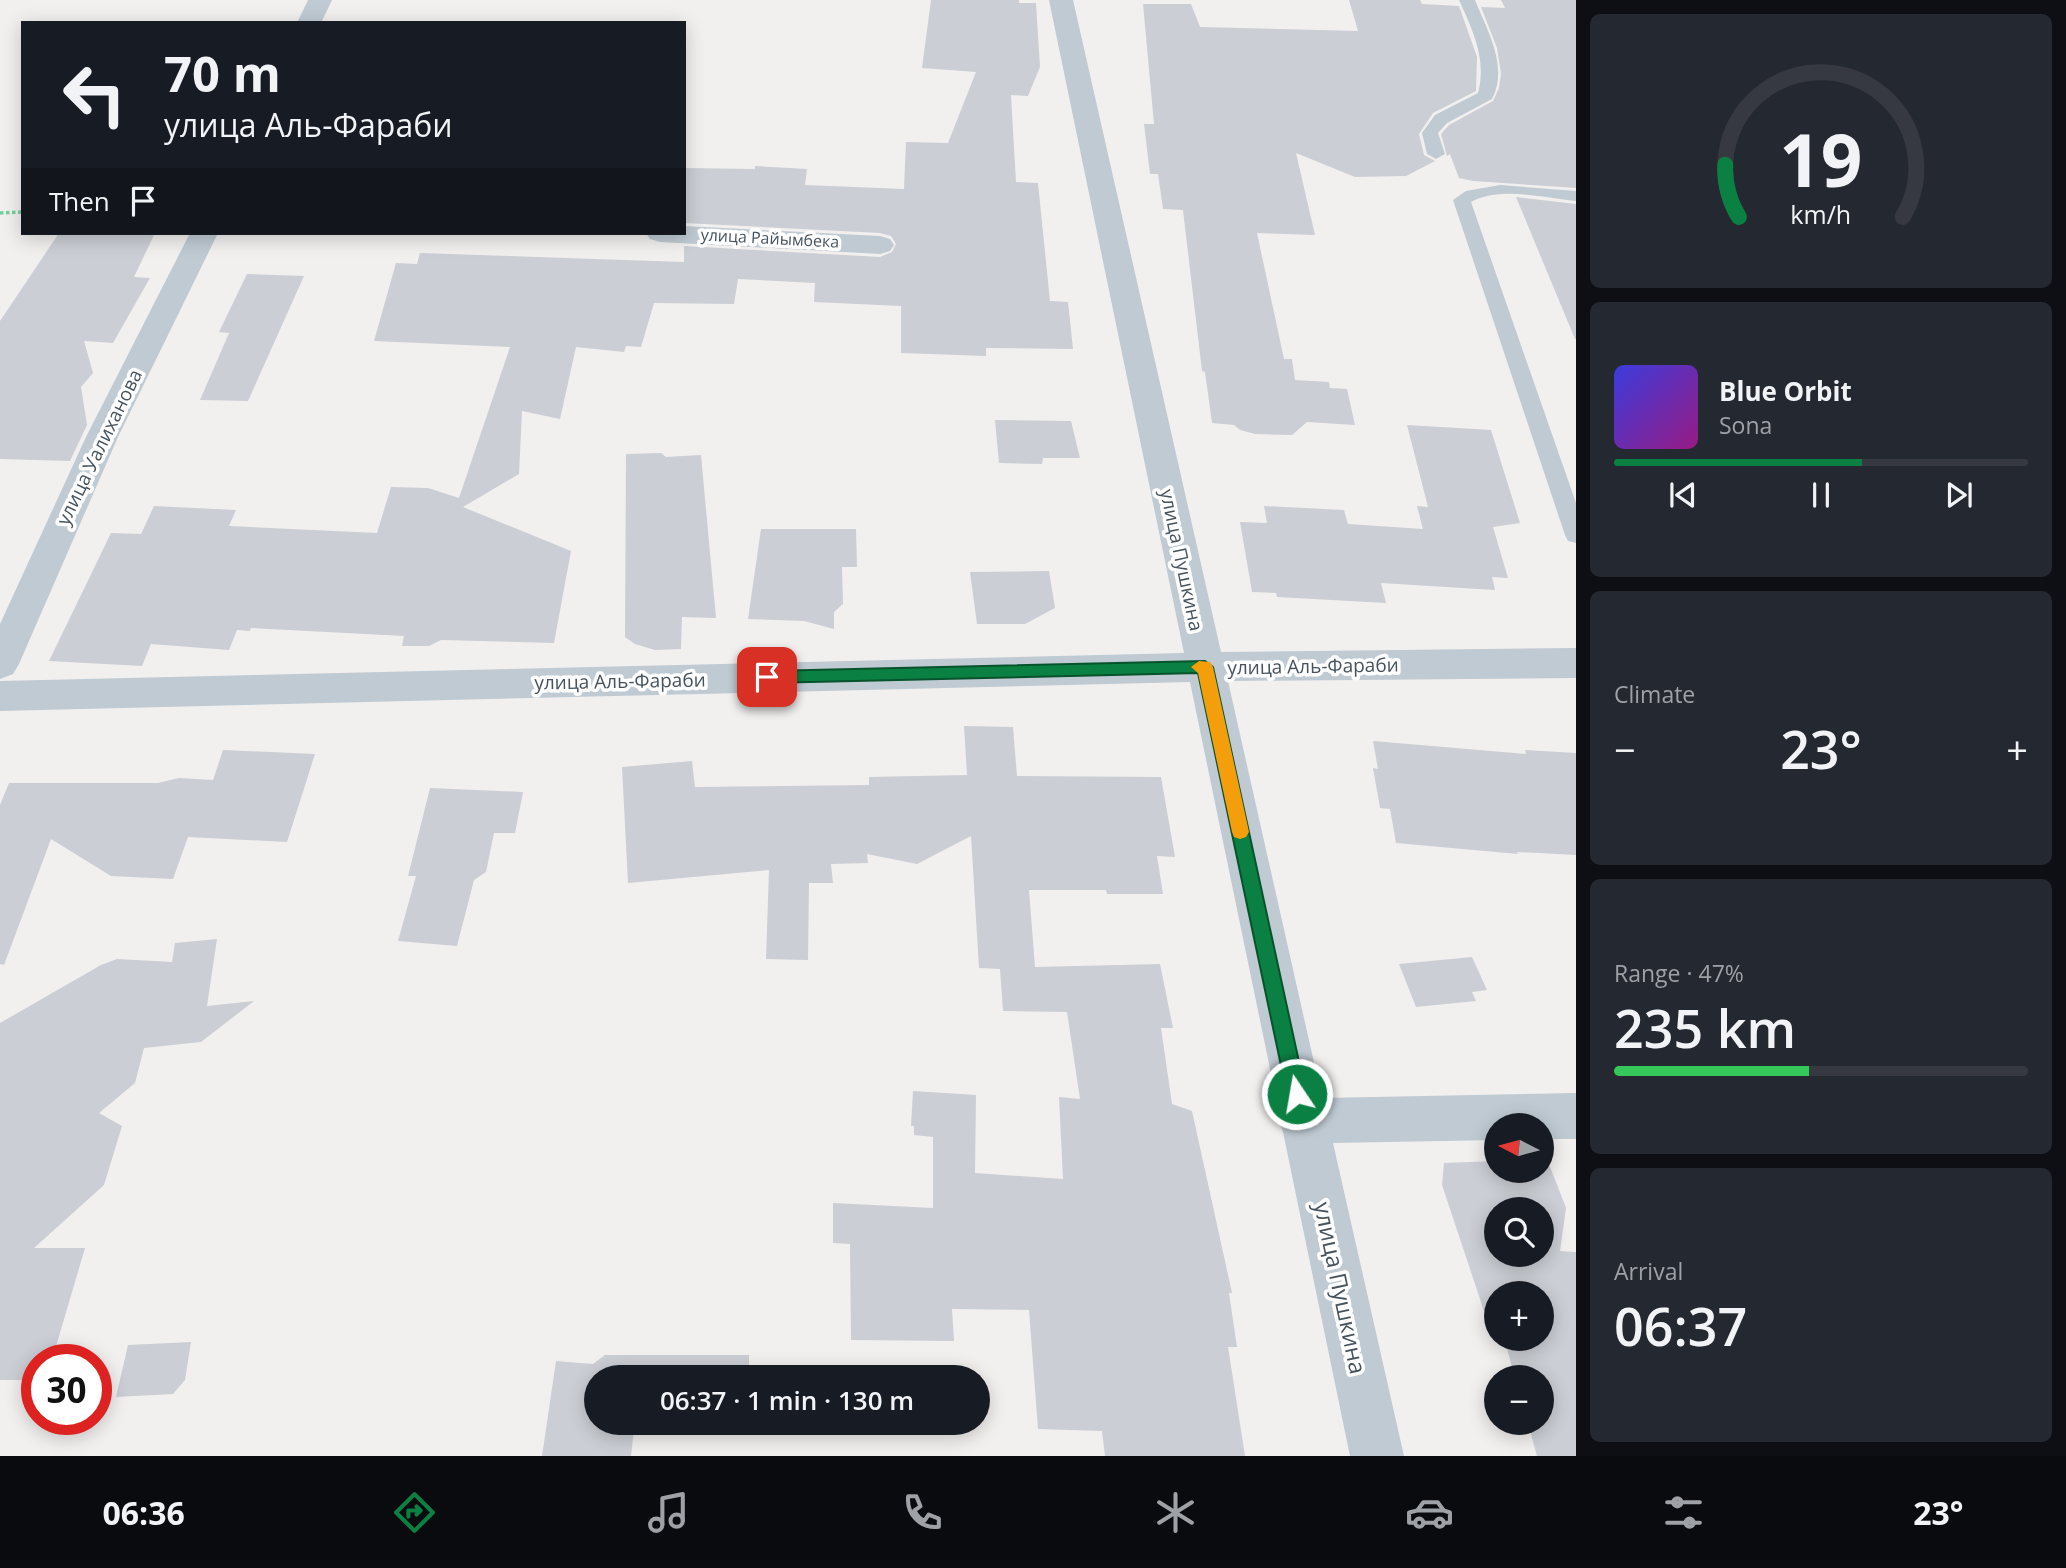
<!DOCTYPE html>
<html lang="en">
<head>
<meta charset="utf-8">
<style>
  body { margin:0; font-family:"Open Sans",sans-serif; background:#242831; color:#f1f3f6; height:100vh; display:flex; flex-direction:column; font-size:26px; white-space:nowrap }
  * { box-sizing:border-box; margin:0 }
  p { font-size:23px; color:#9ea1a6 }
  .icon { flex:none; width:38px; height:38px; fill:none; stroke:currentColor; stroke-width:2; stroke-linecap:round; stroke-linejoin:round }
  .map { position:relative; flex:1; overflow:hidden }
  .panel { display:flex; flex-direction:column; gap:14px; padding:14px; background:#0d0f14; width:490px }
  .panel>* { flex:none }
  .top-card { position:absolute; left:21px; top:21px; width:665px; height:214px; border-radius:0px; box-shadow:0 4px 18px #0003; background:#171b24; color:#f1f3f6; overflow:hidden }
  .needle { width:46px; rotate:276deg }
  .controls { position:absolute; left:1484px; top:1113px; display:grid; gap:14px }
  .controls a { display:grid; place-items:center; width:70px; height:70px; border-radius:50%; background:#171b24; box-shadow:0 4px 18px #0003; font-size:35px }
  .speed { position:absolute; left:21px; top:1344px; display:flex; gap:14px; font-size:35px; font-weight:700; text-align:center }
  .speed>* { display:grid; place-content:center; width:91px; height:91px; border-radius:50%; background:#171b24; box-shadow:0 4px 18px #0003; line-height:1 }
  .speed .limit { border:10px solid #d22; background:#fff; color:#111 }
  .pin { position:absolute; display:grid; place-items:center; width:60px; height:60px; color:#fff; margin:-30px; border-radius:14px; box-shadow:0 4px 10px #0006 }
  .me { position:absolute; width:77px; margin:-38px; rotate:348deg; stroke-linejoin:round; filter:drop-shadow(0 0 5px #0008) }
  .turn { display:flex; align-items:center; gap:24px; height:147px; padding:0 28px; font-size:32px }
  .turn .icon { width:91px; height:91px; stroke-width:2.5 }
  .turn b { display:block; font-size:49px; line-height:60px }
  .then { display:flex; align-items:center; height:66px; padding:0 28px; background:#0003; gap:14px; font-size:26px }
  .big { font-size:52px; font-weight:600; line-height:1.1 }
  .panel .tile { flex:1; display:flex; flex-direction:column; justify-content:center; gap:10px; min-width:0; padding:0 24px; border-radius:10px; background:#242831 }
  .panel .dial { align-items:center; gap:0 }
  .dial svg { height:182px; overflow:visible; fill:none; stroke:#363941; stroke-width:7; stroke-linecap:round; text-anchor:middle }
  .dial text { fill:#f1f3f6; stroke:none }
  .song { display:flex; align-items:center; gap:21px }
  .cover { width:84px; height:84px; border-radius:10px; background:linear-gradient(135deg,hsl(240 70% 55%),hsl(310 70% 35%)) }
  .played { height:7px; border-radius:4px; background:linear-gradient(90deg,#0b8043 60%,#363941 60%) }
  .keys { display:flex; justify-content:space-around; direction:ltr }
  .heat { display:flex; justify-content:space-between; align-items:center; font-size:38px; direction:ltr }
  .charge { height:10px; border-radius:5px; background:linear-gradient(90deg,#34c759 47%,#363941 0) }
  .trip { position:absolute; left:584px; top:1365px; width:406px; height:70px; border-radius:35px; background:#171b24; box-shadow:0 4px 18px #0003; font-weight:600; line-height:70px; text-align:center }
  .menu { display:flex; height:112px; justify-content:space-around; align-items:center; background:#090b0e; color:#9ea1a6 }
  .menu .icon { width:49px; height:49px }
  .menu .active { color:#0b8043 }
  .menu b { font-size:32px; color:#f1f3f6 }
  main { display:flex; flex:1; min-height:0 }
  .map>svg:first-child { display:block }
  .building { fill:#cbced4; fill-rule:evenodd }
  .lines { fill:none; stroke-linecap:round; stroke-linejoin:round }
  .path { stroke:#72d09e; stroke-width:3.5; stroke-dasharray:3.5 2.5; stroke-linecap:butt }
  .service { fill:#bfcad2; fill-rule:evenodd }
  .minor { fill:#bfcad2; fill-rule:evenodd }
  .route { fill:#0b8043; stroke:#07532c; stroke-width:2 }
  .slow { fill:#f59e0b }
  .labels { text-anchor:middle; stroke-width:7; stroke-linejoin:round; paint-order:stroke }
  .far-street-label { font-size:16px; fill:#46535d; stroke:#fff }
  .street-label { font-size:19px; fill:#46535d; stroke:#fff }
  .near-street-label { font-size:23px; fill:#46535d; stroke:#fff }
</style>
</head>
<body>
<main>
<div class="map">
<svg width="1576" height="1456" viewBox="0 0 1576 1456">
  <rect width="100%" height="100%" fill="#f2efef"/>
  <path class="building" d="M931 0H1019V3H1036L1040 67 1028 96 1011 95 1016 182 1038 183 1050 301 1068 302 1073 349 986 348V356L901 353V306L814 302 815 283 738 279 734 304 654 303 641 347 626 346 624 352 576 347 560 419 522 411 519 474 463 507 571 551 554 643 441 640 429 646H402L404 636 251 628 250 631 237 630 229 650 151 644 142 666 49 661 111 533 141 534 154 506 236 510 229 526 377 533 391 487 428 488 459 498 510 347 374 341 396 263 417 264 420 253 684 262V246L880 257 892 252 896 244 891 236 880 233 684 223V168L755 169V166L807 169 805 185 904 189 906 142 948 143 976 72 922 68Z
    M1349 0H1420L1422 4 1459 6 1477 57 1476 91 1433 113 1419 134 1424 155 1435 161 1406 176 1355 177 1296 153 1315 235 1257 233 1284 359H1292L1295 380 1329 382 1330 388 1347 389 1355 425 1307 422 1292 435 1255 434 1240 430 1234 425 1212 423 1205 372 1202 371 1183 210 1163 209 1158 174H1150L1144 124H1154L1143 4H1191L1200 27 1358 31Z
    M1501 0H1576V188L1473 181 1459 178 1450 154 1447 156 1441 134 1449 125 1493 101 1499 88 1501 74 1497 48 1481 7 1505 8Z
    M1516 197 1576 204V339H1575Z
    M59 233H155L134 277 150 278 113 343 84 341 93 373 81 387 87 425 70 461 0 459V321Z
    M247 274 304 276 248 401 200 400 229 333 219 332Z
    M995 420 1071 421 1080 458H1043L1042 464 999 463Z
    M1407 425 1491 430 1520 523 1493 527 1508 578 1492 577 1495 590 1381 583 1386 603 1277 597 1276 593 1252 592 1240 522 1267 523 1264 506 1344 510 1348 524 1423 529 1417 506 1428 507Z
    M661 453 666 457 701 455 716 618 682 617 681 649 655 650 635 644 625 637 626 454Z
    M761 529H856L857 567H842L843 604 834 612V629L804 621 748 619Z
    M1049 571 1055 608 1025 624H977L970 572Z
    M964 726 1013 727 1017 776 1161 777 1175 857 1157 856 1163 894H1107L1106 890H1029L1035 967 1160 964 1173 1028H1161L1172 1104 1192 1111 1232 1293H1229L1237 1347H1228L1245 1456H1105L1102 1431 1038 1429 1029 1310 952 1309 954 1341 851 1340 850 1244 833 1243V1203L933 1208V1137L914 1135V1126H911L913 1091 976 1095 975 1173 1063 1179 1059 1097 1080 1099 1067 1012 1003 1011 1000 969 979 968 971 836 917 864 867 854 868 863 831 864 833 883H809L808 960 766 959 769 870 628 883 622 767 692 761 695 787 869 785V777L967 775Z
    M1373 741 1526 754 1525 750 1576 753V855L1517 852 1518 854 1396 843 1390 809 1380 808 1373 768 1378 769Z
    M223 750 315 754 287 842 188 837 173 879 111 876 51 839 4 965 0 964V805L9 783H158L179 778 213 780Z
    M430 788 523 792 515 833H494L486 872 474 880 457 946 398 941 416 876H408Z
    M217 939 207 1006 254 1001 201 1042 144 1048 135 1083 99 1113 122 1126 104 1185 34 1248H85L52 1360H37V1380H0V1023L101 965 117 959 172 962 175 943Z
    M1472 957 1487 990 1472 992 1476 1001 1416 1007 1399 964Z
    M1542 1159H1547L1566 1208 1560 1251 1576 1252V1456H1537L1528 1423H1542V1377H1515L1504 1339H1542V1293H1496V1322L1484 1311 1442 1185 1444 1163 1496 1161V1171H1542ZM1496 1209H1542V1255H1496Z
    M191 1342 185 1380 173 1394 116 1397 128 1345Z
    M605 1355H749V1377H597V1423H749L748 1435 634 1429 631 1456H542L556 1361 593 1364Z"/>
  <g class="lines">
    <path class="path" d="M0 213 23 212"/>
    <path class="service" d="M1459 0H1475C1487 30 1509 67 1492 99L1447 123 1438 133 1445 154 1436 159 1427 154 1422 133 1435 115 1478 93C1487 59 1473 31 1459 0Z
      M1500 185 1576 191V201C1545 198 1500 186 1471 202L1576 503V543L1568 541 1565 535 1453 200 1466 191Z"/>
    <path class="minor" d="M308 0H332L321 23H297Z
      M1049 0H1073L1221 652 1576 648V678L1228 681 1322 1098 1576 1093V1139H1542V1125H1496V1140L1333 1143 1404 1456H1350L1283 1132 1279 1121 1280 1117 1190 682 0 711V681L1184 653Z
      M684 226 880 236 890 239 894 245 890 251 880 254 660 242 650 239 646 233H684Z
      M190 233H218L118 437 19 664 13 674 0 679V624L86 437Z"/>
  </g>
  <path class="route" d="M1205 661 1213 667 1306 1094 1303 1100 1297 1103 1290 1100 1287 1094 1198 673 767 683 759 677 767 671Z"/>
  <path class="slow" d="M1199 661 1210 662 1213 667 1249 832 1246 837 1240 839 1234 837 1232 832 1198 673 1191 667Z"/>
  <g class="labels">
    <g class="far-street-label">
      <text transform="translate(770 238) rotate(3)" y="6">улица Райымбека</text>
    </g>
    <g class="street-label">
      <text transform="translate(99 447) rotate(-64)" y="7">улица Уалиханова</text>
      <text transform="translate(1182 560) rotate(78)" y="7">улица Пушкина</text>
      <text transform="translate(1313 666) rotate(-1)" y="7">улица Аль-Фараби</text>
      <text transform="translate(620 681) rotate(-1)" y="7">улица Аль-Фараби</text>
    </g>
    <g class="near-street-label">
      <text transform="translate(1340 1288) rotate(78)" y="8">улица Пушкина</text>
    </g>
  </g>
</svg>
<div class="controls">
<a><svg class="needle" viewBox="-14 -14 28 28"><path d="M0-13l5 13h-10z" fill="#e53935"/><path d="M0 13l5-13h-10z" fill="#9ea1a6"/></svg></a>
<a><svg class="icon" aria-label="search" viewBox="0 0 24 24"><circle cx="10" cy="10" r="6"/><path d="M15 15l6 6"/></svg></a>
<a>+</a>
<a>−</a>
</div>
<div class="speed"><div class="limit">30</div></div>
<div class="pin" style="left:767px;top:677px;background:#d93025"><svg class="icon" aria-label="arrive" viewBox="0 0 24 24"><path d="M6 21V4h12l-3 4 3 4H6"/></svg></div>
<svg class="me" style="left:1297px;top:1094px" viewBox="-20 -20 40 40"><circle r="17" fill="#0b8043" stroke="#fff" stroke-width="3"/><path d="M0-11L8 9 0 5-8 9z" fill="#fff"/></svg>
<div class="trip">06:37 · 1 min · 130 m</div>
<div class="top-card">
<div class="turn"><svg class="icon" aria-label="left" viewBox="0 0 24 24"><path d="M17 20v-9H6M10 6l-5 5 5 5"/></svg><div><b>70 m</b>улица Аль-Фараби</div></div>
<div class="then">Then<svg class="icon" aria-label="arrive" viewBox="0 0 24 24"><path d="M6 21V4h12l-3 4 3 4H6"/></svg></div>
</div>
</div>
<section class="panel">
<div class="tile dial"><svg viewBox="0 0 100 80">
<path d="M14 69A42 42 0 1 1 86 69"/>
<path d="M14 69A42 42 0 0 1 8 46" stroke="#0b8043"/>
<text x="50" y="56" font-size="32" font-weight="700">19</text>
<text x="50" y="72" font-size="11">km/h</text>
</svg></div>
<div class="tile">
<div class="song"><i class="cover"></i><div><b>Blue Orbit</b><p>Sona</p></div></div>
<div class="played"></div>
<div class="keys"><svg class="icon" aria-label="previous" viewBox="0 0 24 24"><path d="M18 5L8 12l10 7zM5 5v14"/></svg><svg class="icon" aria-label="pause" viewBox="0 0 24 24"><path d="M8 5v14M16 5v14"/></svg><svg class="icon" aria-label="next" viewBox="0 0 24 24"><path d="M6 5l10 7-10 7zM19 5v14"/></svg></div>
</div>
<div class="tile"><p>Climate</p>
<div class="heat"><a>−</a><b class="big">23°</b><a>+</a></div>
</div>
<div class="tile"><p>Range · 47%</p><b class="big">235 km</b><div class="charge"></div></div>
<div class="tile"><p>Arrival</p><b class="big">06:37</b></div>
</section>
</main>
<nav class="menu">
<b>06:36</b>
<svg class="icon active" aria-label="directions" viewBox="0 0 24 24"><path d="M12 3l9 9-9 9-9-9zM9 14v-3h6M13 9l2 2-2 2"/></svg>
<svg class="icon" aria-label="music" viewBox="0 0 24 24"><path d="M9 18V5l10-2v13"/><circle cx="6" cy="18" r="3"/><circle cx="16" cy="16" r="3"/></svg>
<svg class="icon" aria-label="phone" viewBox="0 0 24 24"><path d="M5 4h4l2 5-3 2q2 4 5 5l2-3 5 2v4C11 20 4 13 5 4z"/></svg>
<svg class="icon" aria-label="climate" viewBox="0 0 24 24"><path d="M12 3v18M4 7l16 10M4 17L20 7"/></svg>
<svg class="icon" aria-label="car" viewBox="0 0 24 24"><path d="M5 17H2v-5l4-1 3-4h7l3 4 3 1v5h-3M9 17h6M6 11h13"/><circle cx="7" cy="17" r="2"/><circle cx="17" cy="17" r="2"/></svg>
<svg class="icon" aria-label="filters" viewBox="0 0 24 24"><path d="M4 7h16M4 17h16"/><circle cx="9" cy="7" r="2"/><circle cx="15" cy="17" r="2"/></svg>
<b>23°</b>
</nav>
</body>
</html>
